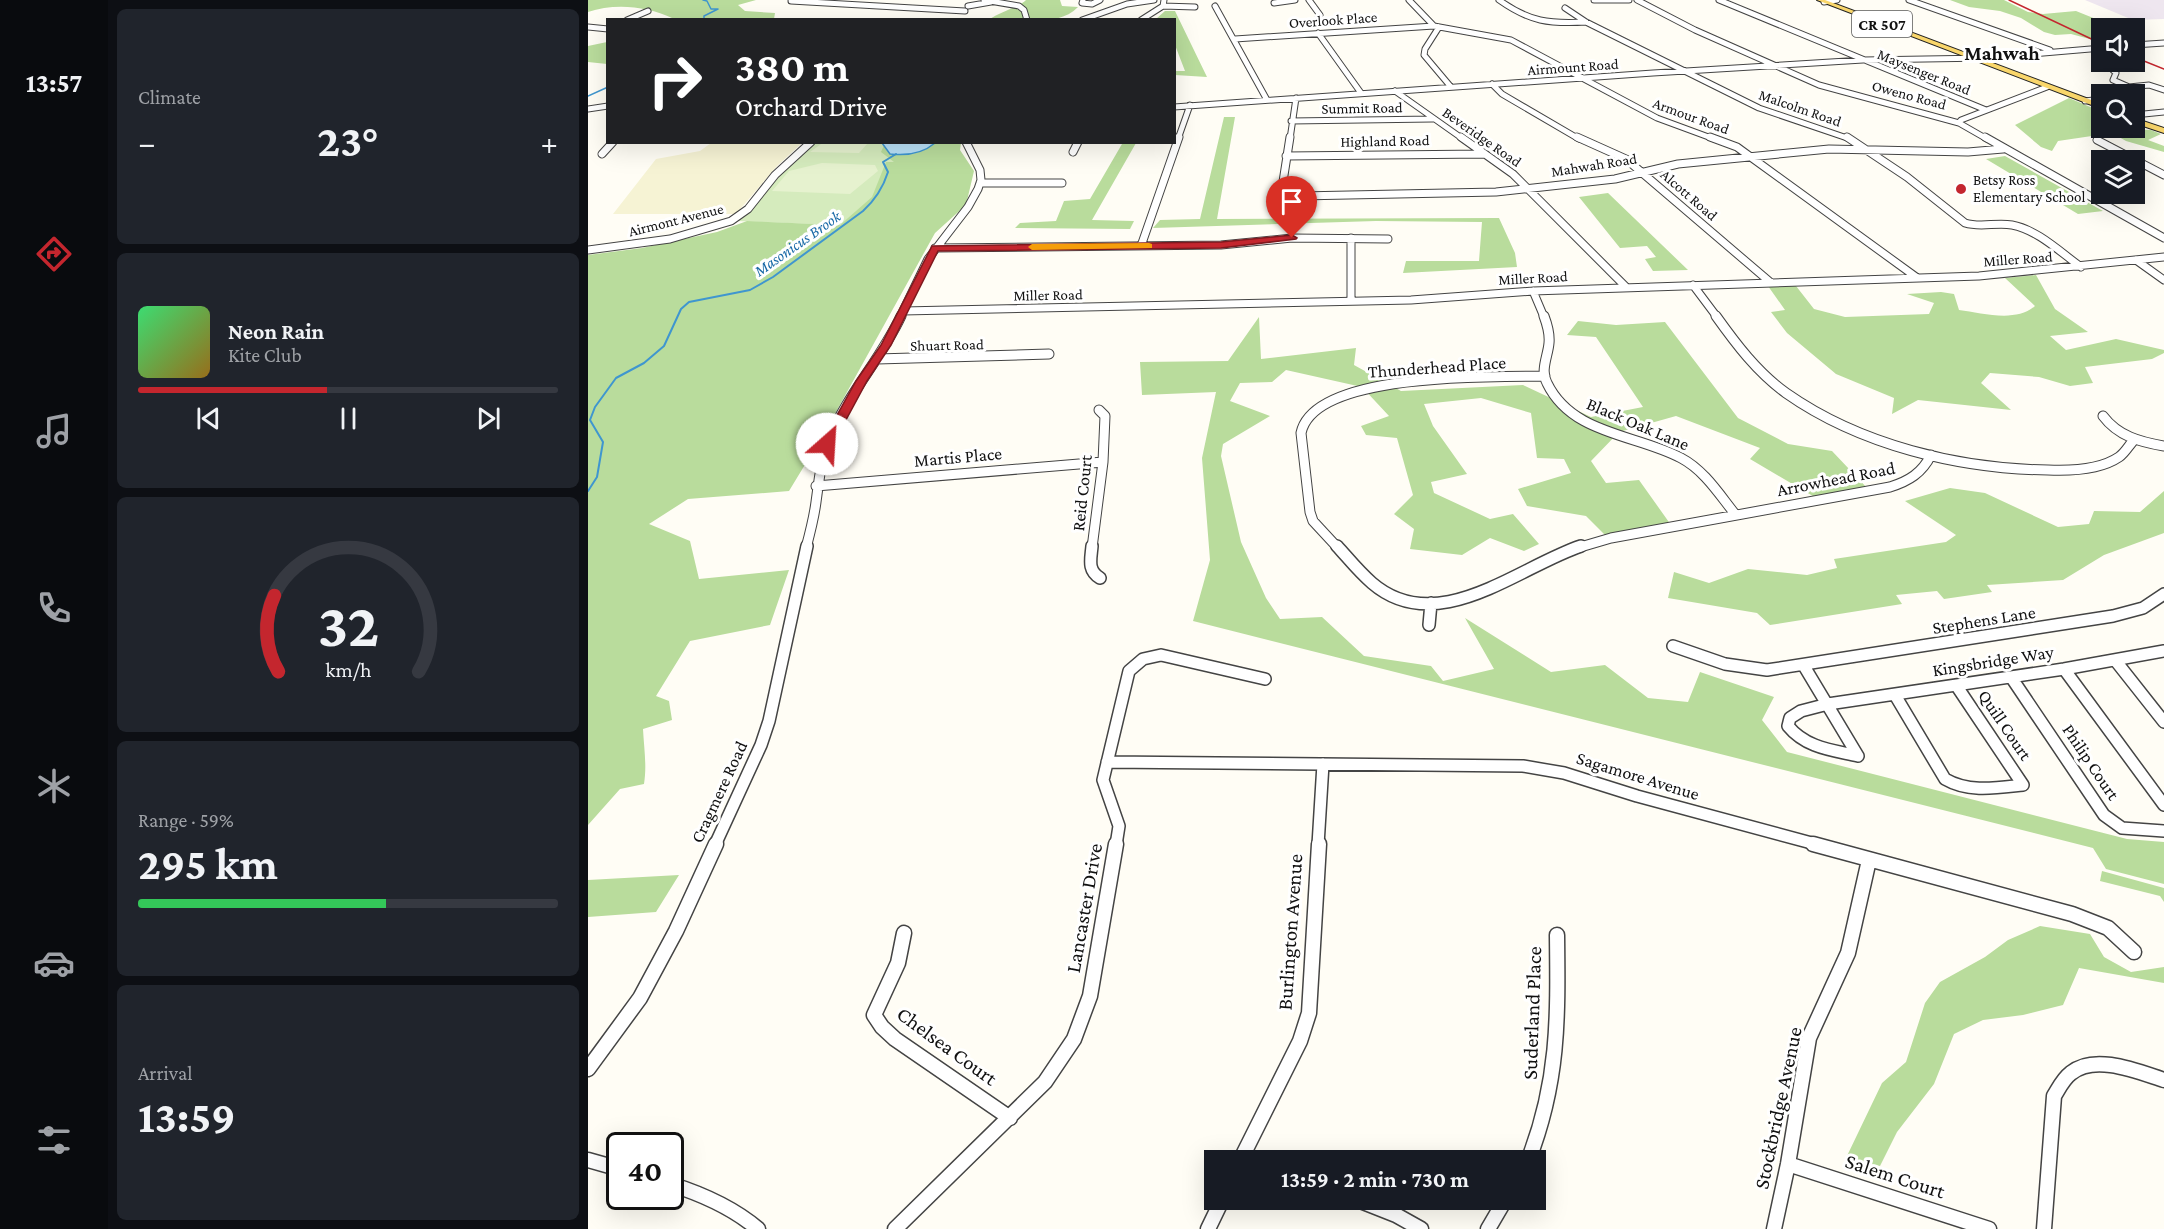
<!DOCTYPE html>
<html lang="en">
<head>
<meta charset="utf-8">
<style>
  body { margin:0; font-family:"Crimson Pro",serif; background:#20242c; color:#f1f3f6; height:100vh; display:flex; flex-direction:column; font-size:22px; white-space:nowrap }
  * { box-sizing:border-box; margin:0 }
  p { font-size:20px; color:#9ea1a6 }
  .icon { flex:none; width:33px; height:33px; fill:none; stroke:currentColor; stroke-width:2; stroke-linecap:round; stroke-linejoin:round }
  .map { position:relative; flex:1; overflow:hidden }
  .sheet { display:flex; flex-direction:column; gap:9px; padding:9px; background:#0d0f14; width:480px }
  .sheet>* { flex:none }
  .banner { position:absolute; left:18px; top:18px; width:570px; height:126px; border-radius:0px; box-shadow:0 6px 24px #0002; background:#202124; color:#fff; overflow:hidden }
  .fabs { position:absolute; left:1503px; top:18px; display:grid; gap:12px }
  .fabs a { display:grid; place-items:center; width:54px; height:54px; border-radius:0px; background:#171b24; box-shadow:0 6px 24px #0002; font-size:30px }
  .speed { position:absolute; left:18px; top:1132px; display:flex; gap:12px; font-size:30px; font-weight:700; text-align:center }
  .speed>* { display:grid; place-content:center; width:78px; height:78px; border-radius:50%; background:#171b24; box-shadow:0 6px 24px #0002; line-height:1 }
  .speed .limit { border:3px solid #111; border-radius:9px; background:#fff; color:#111 }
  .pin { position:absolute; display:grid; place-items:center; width:51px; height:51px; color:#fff; margin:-62px -26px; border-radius:50% 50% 50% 0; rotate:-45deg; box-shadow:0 0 6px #0007 }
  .pin .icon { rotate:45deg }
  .me { position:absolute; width:66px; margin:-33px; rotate:26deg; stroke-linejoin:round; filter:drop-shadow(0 0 4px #0008) }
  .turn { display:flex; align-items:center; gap:21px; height:126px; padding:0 30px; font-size:27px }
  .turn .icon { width:78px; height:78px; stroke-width:2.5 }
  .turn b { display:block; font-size:42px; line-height:51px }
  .big { font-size:45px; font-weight:700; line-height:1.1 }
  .sheet .card { flex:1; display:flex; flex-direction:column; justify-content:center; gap:9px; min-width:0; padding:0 21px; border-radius:9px; background:#20242c }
  .sheet .dial { align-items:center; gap:0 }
  .dial svg { height:156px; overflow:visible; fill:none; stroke:#363941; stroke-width:7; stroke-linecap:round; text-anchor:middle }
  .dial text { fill:#f1f3f6; stroke:none }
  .song { display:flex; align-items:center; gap:18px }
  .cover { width:72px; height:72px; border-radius:9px; background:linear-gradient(135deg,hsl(140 70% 55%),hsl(40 70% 35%)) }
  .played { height:6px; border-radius:3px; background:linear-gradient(90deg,#c4262e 45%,#363941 45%) }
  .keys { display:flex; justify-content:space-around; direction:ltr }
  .heat { display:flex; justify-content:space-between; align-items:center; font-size:33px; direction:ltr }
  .charge { height:9px; border-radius:4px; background:linear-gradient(90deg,#34c759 59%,#363941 0) }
  .trip { position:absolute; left:616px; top:1150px; width:342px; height:60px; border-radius:0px; background:#171b24; box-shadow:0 6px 24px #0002; font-weight:700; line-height:60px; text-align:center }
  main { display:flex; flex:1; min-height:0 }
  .tabs { display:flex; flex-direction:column; width:108px; justify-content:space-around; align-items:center; background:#090b0e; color:#9ea1a6 }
  .tabs .icon { width:42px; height:42px }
  .tabs .selected { color:#c4262e }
  .tabs b { font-size:27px; color:#f1f3f6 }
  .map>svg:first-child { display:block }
  .industrial { fill:#eee6ef }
  .farmland { fill:#f6f3d4 }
  .green { fill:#d5ebbd }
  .forest { fill:#b9dc9c }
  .pitch { fill:#e6f2cf }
  .water { fill:#b9e0f7; stroke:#3f96cf; stroke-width:1.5 }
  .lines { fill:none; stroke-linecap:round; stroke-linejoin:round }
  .stream-far1 { stroke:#3f96cf; stroke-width:1.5 }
  .stream { stroke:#3f96cf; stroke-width:2 }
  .minor-far4-casing { stroke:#444; stroke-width:7 }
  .minor-far3-casing { stroke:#444; stroke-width:9 }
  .minor-far2-casing { stroke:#444; stroke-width:11 }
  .minor-far1-casing { stroke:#444; stroke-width:14 }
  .minor-casing { stroke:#444; stroke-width:17 }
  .major-casing { stroke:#222; stroke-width:2 }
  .minor-far4 { stroke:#fff; stroke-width:5 }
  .minor-far3 { stroke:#fff; stroke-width:7 }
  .minor-far2 { stroke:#fff; stroke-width:9 }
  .minor-far1 { stroke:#fff; stroke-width:11 }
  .minor { stroke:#fff; stroke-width:14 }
  .major { fill:#f9d66b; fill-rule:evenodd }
  .rail { stroke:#c4262e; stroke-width:1.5 }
  .route { fill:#c4262e; stroke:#7f191e; stroke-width:1.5 }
  .slow { fill:#f59e0b }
  .poi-dot { fill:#c4262e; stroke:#fff; stroke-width:2 }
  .labels { text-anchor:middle; stroke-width:6; stroke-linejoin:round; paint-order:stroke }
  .far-street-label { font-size:15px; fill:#111; stroke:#fff }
  .far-poi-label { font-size:15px; fill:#111; stroke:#fff; text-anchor:start }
  .shield { fill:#fff; stroke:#585858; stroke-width:1.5 }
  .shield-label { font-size:16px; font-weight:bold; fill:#111 }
  .far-water-label { font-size:16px; font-style:italic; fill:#1768a6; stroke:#fff }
  .street-label { font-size:18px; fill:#111; stroke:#fff }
  .far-district-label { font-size:20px; font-weight:bold; fill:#111; stroke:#fff }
  .near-street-label { font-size:21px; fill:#111; stroke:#fff }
</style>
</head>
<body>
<main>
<nav class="tabs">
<b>13:57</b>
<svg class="icon selected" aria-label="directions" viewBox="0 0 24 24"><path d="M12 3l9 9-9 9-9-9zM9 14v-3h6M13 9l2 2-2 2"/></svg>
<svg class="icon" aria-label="music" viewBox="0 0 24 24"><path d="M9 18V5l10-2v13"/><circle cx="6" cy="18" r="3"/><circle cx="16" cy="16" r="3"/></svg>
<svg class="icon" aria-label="phone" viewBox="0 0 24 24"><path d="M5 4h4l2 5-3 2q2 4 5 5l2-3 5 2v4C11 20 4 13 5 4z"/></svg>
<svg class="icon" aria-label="climate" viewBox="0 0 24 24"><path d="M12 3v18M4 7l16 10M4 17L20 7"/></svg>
<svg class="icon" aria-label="car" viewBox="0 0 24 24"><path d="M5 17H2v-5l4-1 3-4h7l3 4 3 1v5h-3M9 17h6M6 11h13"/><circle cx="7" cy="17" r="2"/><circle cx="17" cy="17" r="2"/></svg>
<svg class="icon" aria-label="filters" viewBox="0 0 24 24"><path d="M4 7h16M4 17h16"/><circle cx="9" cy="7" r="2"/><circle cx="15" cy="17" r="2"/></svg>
</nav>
<section class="sheet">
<div class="card"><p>Climate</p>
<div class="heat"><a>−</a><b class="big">23°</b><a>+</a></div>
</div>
<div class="card">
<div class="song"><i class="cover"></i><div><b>Neon Rain</b><p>Kite Club</p></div></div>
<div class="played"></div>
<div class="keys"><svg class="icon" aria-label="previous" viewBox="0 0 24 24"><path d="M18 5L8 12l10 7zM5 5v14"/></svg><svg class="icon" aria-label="pause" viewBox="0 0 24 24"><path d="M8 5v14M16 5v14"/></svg><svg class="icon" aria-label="next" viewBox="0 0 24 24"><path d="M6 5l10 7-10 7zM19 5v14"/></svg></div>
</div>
<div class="card dial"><svg viewBox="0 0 100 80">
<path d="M14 69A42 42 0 1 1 86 69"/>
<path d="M14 69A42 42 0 0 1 12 30" stroke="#c4262e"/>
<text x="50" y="56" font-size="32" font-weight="700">32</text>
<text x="50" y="72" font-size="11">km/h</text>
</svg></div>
<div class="card"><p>Range · 59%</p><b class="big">295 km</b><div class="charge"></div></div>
<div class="card"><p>Arrival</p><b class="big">13:59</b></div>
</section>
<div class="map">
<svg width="1576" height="1229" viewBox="0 0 1576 1229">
  <rect width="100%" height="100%" fill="#fffdf5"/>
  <path class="industrial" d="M1497 0H1576V19L1545 20Z"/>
  <path class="farmland" d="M123 143H214L189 166 148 214H25L68 159 112 151Z"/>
  <path class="green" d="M225 143H352L292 179 283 201 252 225 147 221Z"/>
  <path class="forest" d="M0 0H168L150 5 157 11 187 13 186 19H80L84 18C59 6 26 3 0 12Z
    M438 0H472L474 6 490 7C470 28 429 19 401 20 411 12 431 7 438 0Z
    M1362 0H1416L1440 12 1455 14 1488 11 1530 28H1514L1513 42 1483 34 1467 35 1456 32 1433 18 1412 11 1381 7Z
    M577 11H587L619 77 587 75V71H597L587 45 586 20 568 19Z
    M19 42V64L0 62V46Z
    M1481 98 1507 109 1506 117 1513 121 1514 128 1563 130 1573 134 1560 140 1576 146V152L1538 141 1524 133 1470 141 1464 151 1453 147 1427 125Z
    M636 117H647L629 219 911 218 927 253 929 267 815 273 818 261H891L894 222 788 221 565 228 572 220 612 219Z
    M297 143H373L372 150 386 171 378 205 347 233 238 430 201 491 100 499 61 524 102 541 111 579 201 570 182 625 102 641 68 696 81 701 84 720 55 729C56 748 59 766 56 784L32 789 0 825V255L54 248 129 232 159 221 252 225 284 197 298 162H306L293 152Z
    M523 143H548L504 220 546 221 542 229 427 228 432 223 468 221 476 201 502 199 534 144Z
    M1417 156 1515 211 1490 214 1398 159Z
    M1020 193 1100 270 1065 271 1057 259 1068 257 1059 246 1032 248 991 197Z
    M1448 275 1467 309 1500 332 1462 336 1478 350 1528 339 1576 350V353L1564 359 1497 367 1505 383 1482 386 1451 377 1402 373 1393 383 1423 410 1330 400 1304 414 1306 398 1248 374 1199 333 1183 312 1197 310 1180 286H1208L1226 309 1257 317 1341 314 1346 303 1319 294 1353 292 1366 294 1371 310C1394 313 1428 323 1447 306L1417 278Z
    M671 317 673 359 768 348 766 365 813 391 935 385 1003 417 1055 407 1008 337 979 335 990 321 1028 325 1077 322 1150 418 1200 444 1244 451 1280 489 1230 499 1162 459 1172 448 1088 416 1031 432 1003 461 1018 483 1051 480 1083 525 1020 538 998 516 939 506 930 489 983 473 976 459 949 458 943 413 893 398 836 404 845 426 879 474 843 482 846 493 902 519 925 514 951 544 936 551 902 538 874 555 822 549 826 529 806 514 825 495 809 438 778 435 773 426 801 416 774 387 698 370 684 382 652 383 642 401 682 416 635 444 633 456 653 542 678 598 692 619 734 617 776 656 843 666 855 681 906 669 877 618 963 672 1017 665 1060 698 1100 702 1112 672 1186 697 1174 720 1199 752 1539 839 1576 842V884L1518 869 1505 848 605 621 622 560 614 458 628 392 554 395 552 362 640 361Z
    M1362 488 1397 493 1470 527 1501 524 1506 511 1552 512 1576 491V533L1516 555 1475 580 1399 585 1404 592 1356 599 1349 591 1308 595 1314 604 1182 625 1169 613 1080 598 1086 572 1121 583 1160 569 1219 575 1249 568 1246 559 1358 542 1368 535 1317 501Z
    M1514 871 1576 888V902L1572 896 1512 881Z
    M91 875 68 912 0 917V880Z
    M1452 926 1502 934 1516 957 1543 972 1576 967V983L1491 968 1475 1005 1435 1015 1395 1020 1366 1034 1346 1084 1309 1132 1292 1166 1258 1158 1294 1083 1318 1062 1337 1003 1352 982 1397 957 1420 940Z"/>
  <path class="pitch" d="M236 142H280V143L271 153 222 152Z
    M234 163 287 165 290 171 262 194 184 191 201 171Z"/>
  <path class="water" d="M294 143V142L347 143C334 154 319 156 302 154Z"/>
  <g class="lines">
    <path class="stream-far1" d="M115 0 119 1 123 9H130L116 16V20
      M0 96 20 87"/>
    <path class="stream" d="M0 491 9 477 15 442 2 420 7 407 28 378 56 363 76 346 93 309 101 302 162 290 185 277 275 211C287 200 295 188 300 172L295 162 308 154"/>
    <g class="minor-far4-casing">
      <path id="minor-far4" d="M396 0 431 6 436 10 439 20
        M495 0 494 3 504 4 512 0
        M721 0 732 15 730 18
        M821 0 846 26
        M911 0C942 22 961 24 998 22
        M1006 0H1041
        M1049 0 1107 30 1231 85 1371 123 1399 139
        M1131 0 1398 110
        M1321 0 1462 50
        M203 1 377 11
        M1236 2 1249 0
        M686 3 707 0
        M380 6 403 2
        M575 6 607 7
        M627 6 679 100
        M977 8 998 22 1171 108 1262 139
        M39 20 60 11
        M494 20 539 4 566 0
        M553 20 575 6 576 0
        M0 27 20 29
        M851 27 837 49 836 55 863 87
        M730 33 773 93
        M647 39 846 26 923 40 1069 118 1126 139
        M1546 45 1576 43
        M1516 62 1528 73 1525 80 1541 87 1530 90 1528 94
        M904 84 914 94 991 139
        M1541 87 1561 85 1576 90
        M807 91 875 139
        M1497 101 1514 99
        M586 107 1065 73 1275 60 1399 58 1514 48
        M0 109 20 106
        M1546 115 1576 112
        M703 121 844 119
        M1371 123 1373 120 1459 87
        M590 139 602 105
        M702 139 708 98"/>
    </g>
    <g class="minor-far3-casing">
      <path id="minor-far3" d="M702 137 694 188 697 192 712 196 908 192 1027 179 1090 164 1241 149 1380 152 1415 149
        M873 137 925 174 1038 287
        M989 137 1038 159 1182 282
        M1122 137 1149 147 1328 277
        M1259 137 1319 177 1377 223C1393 228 1408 222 1424 225 1450 230 1472 252 1493 267
        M1397 137 1576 238
        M1509 140 1576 175
        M485 152 490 142
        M14 154 25 142
        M698 156 896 154
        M392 183H474
        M763 238V301
        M553 246 591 137
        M347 248 633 245 704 238 800 239
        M0 250 82 239 143 221 160 209 187 175 223 142
        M1548 260 1576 280
        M1105 285 1129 317
        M945 291 956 317
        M315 311 823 300 945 291 1391 276 1576 257
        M312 317 340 259 380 207 390 189 393 180 392 170 378 142"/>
    </g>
    <g class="minor-far2-casing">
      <path id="minor-far2" d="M956 316C959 324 962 333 961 343 960 356 952 370 959 383 984 435 1048 434 1093 458 1116 470 1131 494 1147 514
        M1128 316C1148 344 1169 372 1198 393 1272 445 1371 469 1460 470 1483 471 1512 470 1531 457 1537 453 1541 445 1546 440
        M289 359 461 354
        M1515 416C1530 436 1552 442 1576 446
        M228 486 515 462
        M218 548C222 533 226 518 228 502 231 480 233 460 241 439 259 395 293 359 313 316
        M504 548 515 462 517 416 511 410
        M750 548 725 521 722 512 713 433C726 371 907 377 957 376
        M989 548 1023 538 1302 487C1321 481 1334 473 1343 455"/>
    </g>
    <g class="minor-far1-casing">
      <path id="minor-far1" d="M504 546C503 559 499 570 512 578
        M749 546C760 558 771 572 784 583 849 639 930 567 993 546
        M841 625 843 603
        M1085 646 1137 664 1179 670 1525 616 1555 608 1576 594
        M1527 660 1576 722
        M1216 666 1270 756
        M1476 669 1576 805
        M1423 677 1516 815 1534 828 1576 831
        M1307 695 1357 779C1381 793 1408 788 1435 785L1368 685
        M1270 756C1244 750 1218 748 1200 726L1202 718 1213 711 1240 704 1476 669 1576 651
        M519 762 935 766 976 773 1049 796 1231 845
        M127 845 173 745 181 721 219 546
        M528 845 531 826 515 780 541 671 555 659 573 655 677 679
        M730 845 735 764"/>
    </g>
    <g class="minor-casing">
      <path id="minor" d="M1225 844 1484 914 1520 928 1546 952
        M316 933 310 963 286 1015 294 1027 307 1039 422 1118
        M0 1069 52 998 88 931 128 844
        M654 1157 668 1161
        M0 1160 32 1169
        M652 1161 712 1041 721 1013 731 844
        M940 1161C971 1082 970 1018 969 935
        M1200 1164 1401 1229
        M82 1184C114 1194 144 1207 170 1229
        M770 1200 808 1215 833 1229
        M307 1229 457 1082 486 1039 502 996 528 844
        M620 1229 634 1200
        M900 1229 917 1200
        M1186 1229 1200 1164 1221 1038 1260 953 1281 860
        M1456 1229 1466 1096C1471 1088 1475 1079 1483 1073 1507 1053 1551 1072 1576 1080"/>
    </g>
    <g class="major-casing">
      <path id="major" d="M1229 0H1237L1514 104V109Z
        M1546 118 1576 128V133L1546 123Z"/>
    </g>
    <use href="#minor-far4" class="minor-far4"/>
    <use href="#minor-far3" class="minor-far3"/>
    <use href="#minor-far2" class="minor-far2"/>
    <use href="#minor-far1" class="minor-far1"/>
    <use href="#minor" class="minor"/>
    <use href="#major" class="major"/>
    <path class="rail" d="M1421 0 1514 44
      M1546 57 1576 69"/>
  </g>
  <path class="route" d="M704 235 709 238 708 239 633 248 350 251 303 345 279 381 245 444 239 448 233 444 268 381 293 345 344 246 633 242Z"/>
  <path class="slow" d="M561 243 564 244V248L444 250 440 247 444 244Z"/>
  <circle class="poi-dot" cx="1373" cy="189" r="6"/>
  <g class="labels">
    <g class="far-street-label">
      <text transform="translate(745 20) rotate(-4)" y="5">Overlook Place</text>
      <text transform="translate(985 67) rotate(-4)" y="5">Airmount Road</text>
      <text transform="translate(1336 72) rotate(22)" y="5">Maysenger Road</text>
      <text transform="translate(1321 95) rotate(15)" y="5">Oweno Road</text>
      <text transform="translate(774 108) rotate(-1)" y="5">Summit Road</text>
      <text transform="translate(1212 108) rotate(19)" y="5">Malcolm Road</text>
      <text transform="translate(1103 116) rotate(20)" y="5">Armour Road</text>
      <text transform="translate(894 137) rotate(35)" y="5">Beveridge Road</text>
      <text transform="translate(797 141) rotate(-1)" y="5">Highland Road</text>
      <text transform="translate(1006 165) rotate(-9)" y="5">Mahwah Road</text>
      <text transform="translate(1101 195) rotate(41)" y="5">Alcott Road</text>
      <text transform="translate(88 220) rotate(-14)" y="5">Airmont Avenue</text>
      <text transform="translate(1430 259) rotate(-4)" y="5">Miller Road</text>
      <text transform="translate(945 278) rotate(-3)" y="5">Miller Road</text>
      <text transform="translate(460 295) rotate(-1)" y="5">Miller Road</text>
      <text transform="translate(359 345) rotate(-1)" y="5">Shuart Road</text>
    </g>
    <g class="far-poi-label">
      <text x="1385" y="185">Betsy Ross<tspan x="1385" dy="17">Elementary School</tspan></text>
    </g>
    <rect class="shield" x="1264" y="11" width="60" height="26" rx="4.5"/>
    <g class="shield-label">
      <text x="1294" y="30">CR 507</text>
    </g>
    <g class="far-water-label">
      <text transform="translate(209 243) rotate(-35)" y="6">Masonicus Brook</text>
    </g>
    <g class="street-label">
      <text transform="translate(849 367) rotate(-4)" y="6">Thunderhead Place</text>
      <text transform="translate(1050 424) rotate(23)" y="6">Black Oak Lane</text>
      <text transform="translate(370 457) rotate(-5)" y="6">Martis Place</text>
      <text transform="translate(1248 479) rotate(-11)" y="6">Arrowhead Road</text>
      <text transform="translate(494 493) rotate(-84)" y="6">Reid Court</text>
      <text transform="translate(1396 620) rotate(-9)" y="6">Stephens Lane</text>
      <text transform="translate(1405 661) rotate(-9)" y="6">Kingsbridge Way</text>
      <text transform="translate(1417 725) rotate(56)" y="6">Quill Court</text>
      <text transform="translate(1503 762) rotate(56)" y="6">Philip Court</text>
      <text transform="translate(1050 776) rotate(17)" y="6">Sagamore Avenue</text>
      <text transform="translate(131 792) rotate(-65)" y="6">Cragmere Road</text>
    </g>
    <g class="far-district-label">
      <text x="1414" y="60">Mahwah</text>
    </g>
    <g class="near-street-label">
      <text transform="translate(496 908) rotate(-80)" y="7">Lancaster Drive</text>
      <text transform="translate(702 932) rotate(-86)" y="7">Burlington Avenue</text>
      <text transform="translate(944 1013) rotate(-88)" y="7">Suderland Place</text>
      <text transform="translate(359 1046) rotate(36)" y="7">Chelsea Court</text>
      <text transform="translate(1190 1108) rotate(-78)" y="7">Stockbridge Avenue</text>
      <text transform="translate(1307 1176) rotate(18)" y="7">Salem Court</text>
    </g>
  </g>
</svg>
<div class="fabs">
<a><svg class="icon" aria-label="sound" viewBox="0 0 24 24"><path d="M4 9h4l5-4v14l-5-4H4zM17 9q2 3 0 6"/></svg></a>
<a><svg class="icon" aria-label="search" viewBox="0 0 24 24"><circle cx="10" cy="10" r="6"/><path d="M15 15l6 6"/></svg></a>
<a><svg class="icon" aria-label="layers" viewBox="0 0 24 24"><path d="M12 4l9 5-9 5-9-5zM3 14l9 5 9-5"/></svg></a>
</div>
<div class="speed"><div class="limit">40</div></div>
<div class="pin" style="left:704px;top:238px;background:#d93025"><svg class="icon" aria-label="arrive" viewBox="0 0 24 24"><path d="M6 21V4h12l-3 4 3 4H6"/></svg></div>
<svg class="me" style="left:239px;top:444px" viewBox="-20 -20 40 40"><circle r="19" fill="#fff"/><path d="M0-13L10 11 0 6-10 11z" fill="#c4262e"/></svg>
<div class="trip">13:59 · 2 min · 730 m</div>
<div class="banner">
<div class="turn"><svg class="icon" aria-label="right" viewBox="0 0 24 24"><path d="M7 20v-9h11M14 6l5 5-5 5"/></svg><div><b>380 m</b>Orchard Drive</div></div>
</div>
</div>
</main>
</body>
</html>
